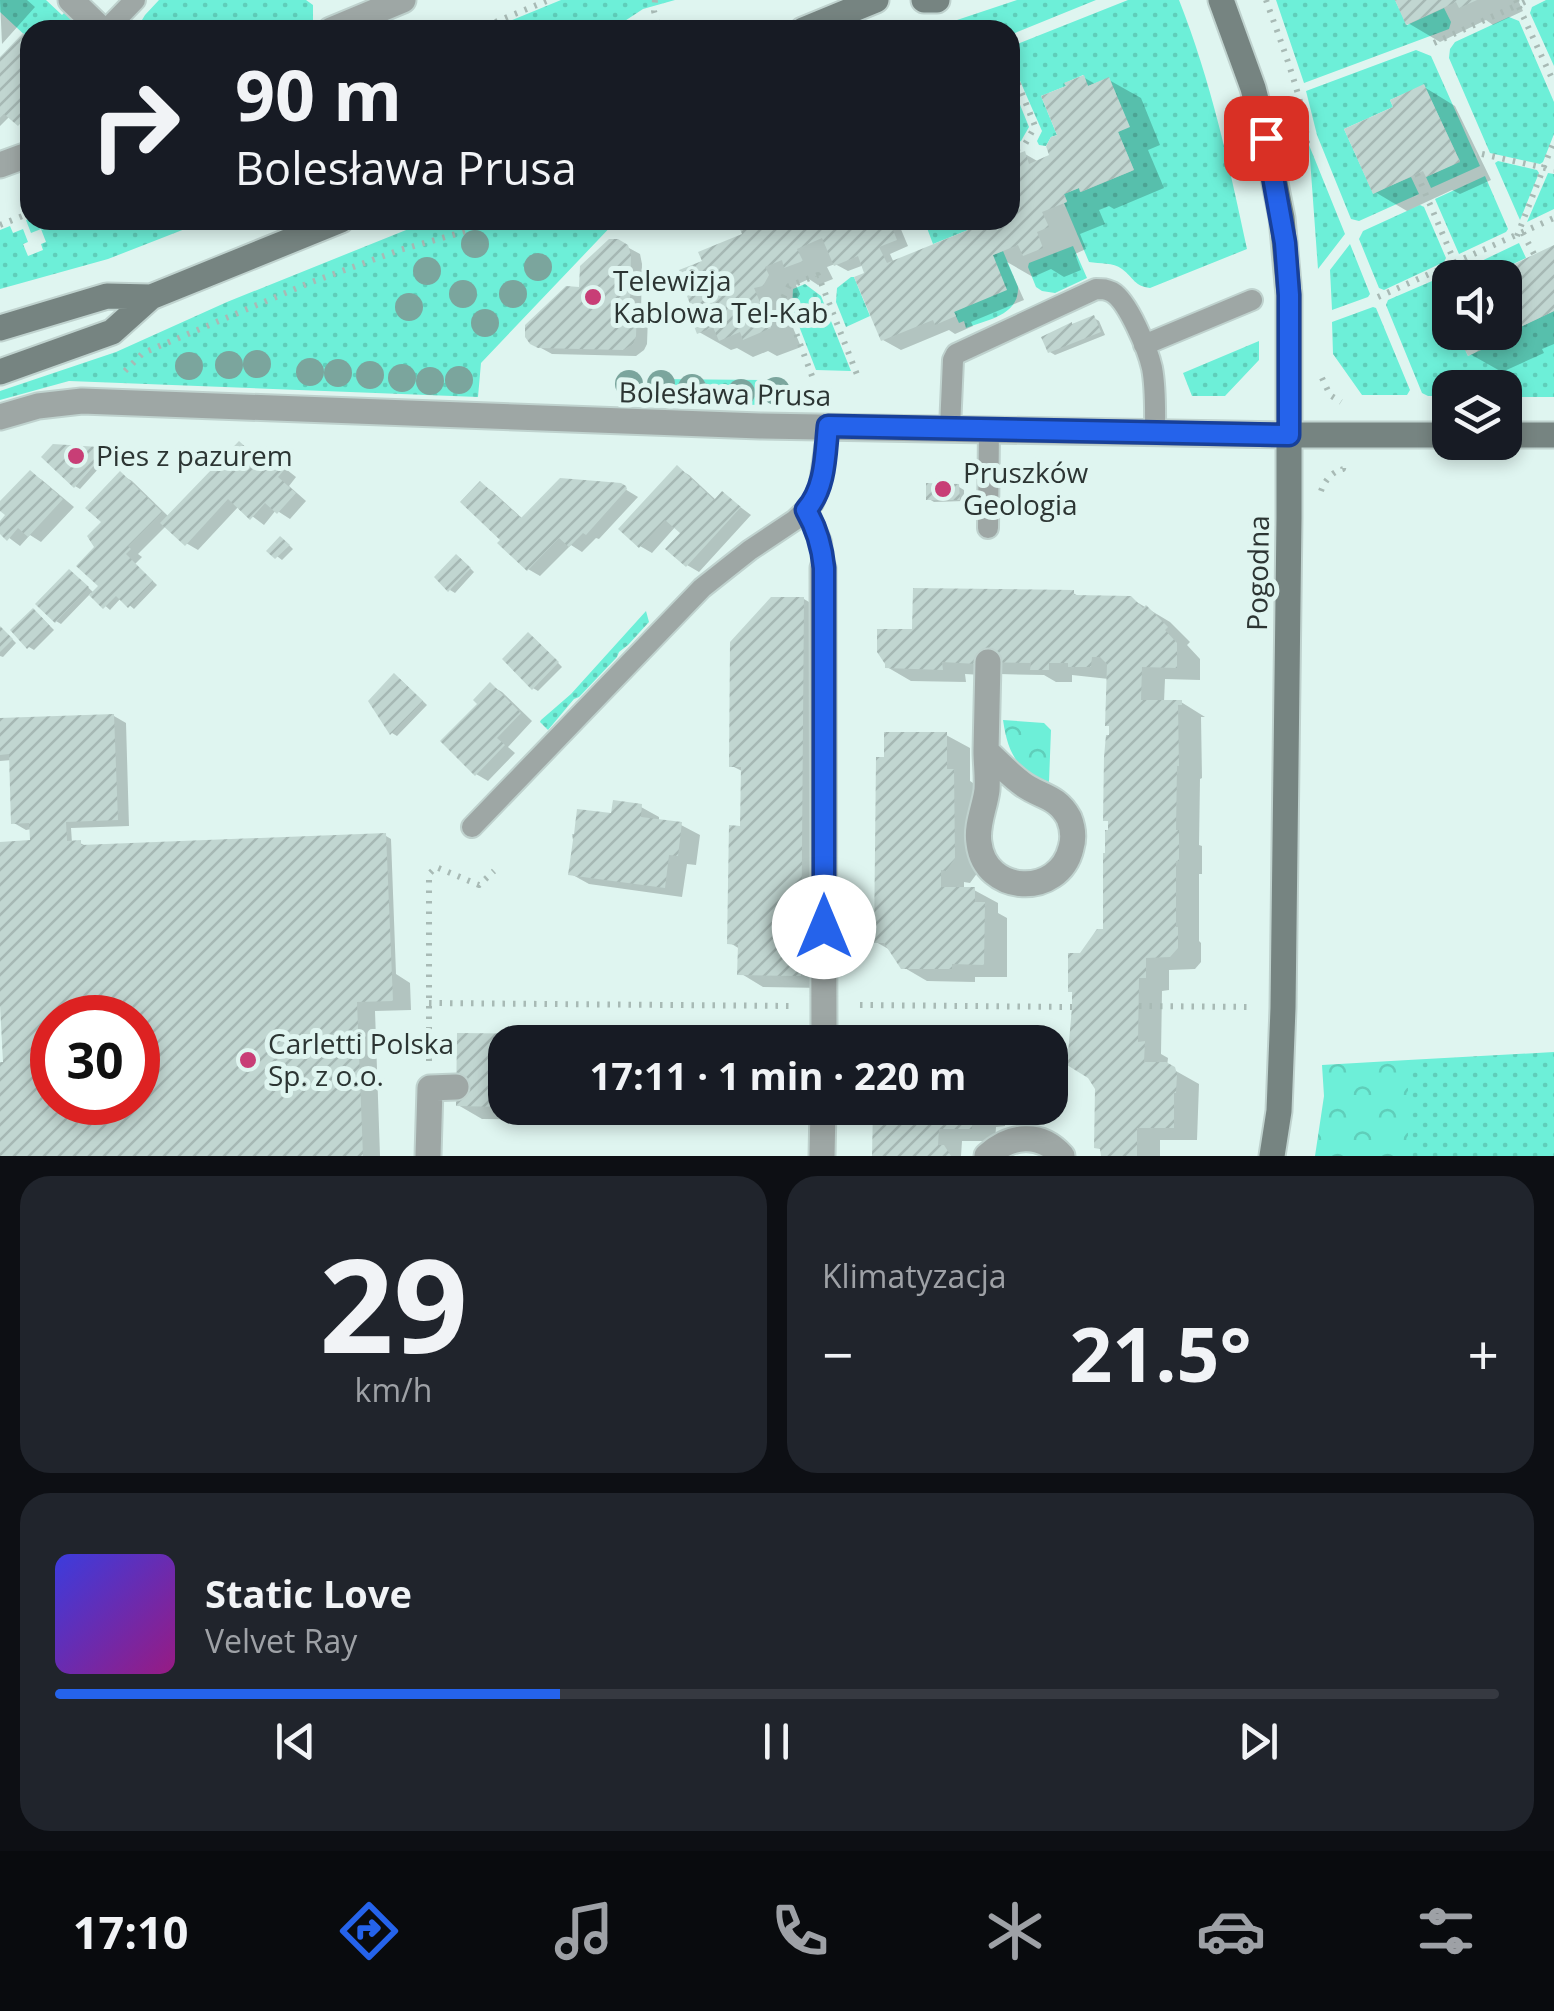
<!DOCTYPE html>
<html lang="pl">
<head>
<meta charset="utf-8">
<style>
  body { margin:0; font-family:"Open Sans",sans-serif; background:#20242c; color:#f1f3f6; height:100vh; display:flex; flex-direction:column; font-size:38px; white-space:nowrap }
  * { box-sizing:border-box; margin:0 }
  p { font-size:32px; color:#9ea1a6 }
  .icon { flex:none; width:55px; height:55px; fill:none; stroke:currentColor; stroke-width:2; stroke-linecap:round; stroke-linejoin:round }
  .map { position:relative; height:1156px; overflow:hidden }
  .details { display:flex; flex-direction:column; gap:20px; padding:20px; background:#0d0f14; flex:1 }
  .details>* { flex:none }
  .top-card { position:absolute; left:20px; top:20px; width:1000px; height:210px; border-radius:30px; box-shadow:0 5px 15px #0003; background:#171b24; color:#f1f3f6; overflow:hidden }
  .buttons { position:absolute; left:1432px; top:260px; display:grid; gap:20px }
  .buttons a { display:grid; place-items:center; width:90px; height:90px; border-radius:20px; background:#171b24; box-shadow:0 5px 15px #0003; font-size:50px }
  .speed { position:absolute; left:30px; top:995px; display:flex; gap:20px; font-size:50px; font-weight:700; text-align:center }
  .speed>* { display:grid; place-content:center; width:130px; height:130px; border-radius:50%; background:#171b24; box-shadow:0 5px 15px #0003; line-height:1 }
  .speed .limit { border:15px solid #d22; background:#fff; color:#111 }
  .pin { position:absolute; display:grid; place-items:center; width:85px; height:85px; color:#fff; margin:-42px; border-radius:20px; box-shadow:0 5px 15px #0006 }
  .me { position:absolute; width:110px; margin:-55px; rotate:0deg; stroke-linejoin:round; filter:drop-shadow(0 0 8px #0008) }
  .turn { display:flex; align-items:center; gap:35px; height:210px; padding:0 50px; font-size:45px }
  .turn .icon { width:130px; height:130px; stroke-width:2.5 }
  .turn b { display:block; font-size:70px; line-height:85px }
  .big { font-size:75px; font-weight:700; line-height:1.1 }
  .details .widget { flex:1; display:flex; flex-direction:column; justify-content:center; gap:15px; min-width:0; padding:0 35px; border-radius:30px; background:#20242c }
  .details .dial { align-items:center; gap:0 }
  .dial b { font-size:130px; line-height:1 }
  .song { display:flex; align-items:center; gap:30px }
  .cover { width:120px; height:120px; border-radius:15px; background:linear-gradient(135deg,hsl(240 70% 55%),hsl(310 70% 35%)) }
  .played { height:10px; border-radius:5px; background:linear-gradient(90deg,#2563eb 35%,#363941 35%) }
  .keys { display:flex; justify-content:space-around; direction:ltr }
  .heat { display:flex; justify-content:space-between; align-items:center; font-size:55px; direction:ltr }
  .details .tiles { flex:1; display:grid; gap:20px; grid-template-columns:1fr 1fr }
  .widget:last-child { grid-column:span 2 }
  .trip { position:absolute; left:488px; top:1025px; width:580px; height:100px; border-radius:30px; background:#171b24; box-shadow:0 5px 15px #0003; font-weight:700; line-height:100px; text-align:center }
  .menu { display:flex; height:160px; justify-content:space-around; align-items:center; background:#090b0e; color:#9ea1a6 }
  .menu .icon { width:70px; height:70px }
  .menu .current { color:#2563eb }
  .menu b { font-size:45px; color:#f1f3f6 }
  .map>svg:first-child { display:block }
  .grass { fill:url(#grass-dots) }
  .park { fill:url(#park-crowns) }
  .shadow { fill:#0003; fill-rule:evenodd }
  .building { fill:url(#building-hatch); fill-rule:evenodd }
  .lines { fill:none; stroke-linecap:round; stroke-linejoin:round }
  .lane-casing { stroke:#bfd2ce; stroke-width:24 }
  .street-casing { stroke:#bfd2ce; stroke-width:29 }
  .secondary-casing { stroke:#bfd2ce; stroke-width:29 }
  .path { stroke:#a8bab5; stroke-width:6; stroke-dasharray:2.5 8; stroke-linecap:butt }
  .lane { stroke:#9ea7a5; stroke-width:20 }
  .street { stroke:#9ea7a5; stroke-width:25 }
  .secondary { stroke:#768481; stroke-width:25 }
  .tree { fill:#7ba59d }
  .route-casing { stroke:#184099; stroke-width:25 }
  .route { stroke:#2563eb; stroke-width:18 }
  .poi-dot { fill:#c83e76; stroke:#dff5f0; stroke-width:4 }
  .labels { text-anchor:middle; stroke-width:10; stroke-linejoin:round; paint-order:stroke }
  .poi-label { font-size:28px; fill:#2c3533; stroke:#dff5f0; text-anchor:start }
  .street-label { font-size:28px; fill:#2c3533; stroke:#dff5f0 }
</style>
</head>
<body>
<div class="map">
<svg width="1554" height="1156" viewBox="0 0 1554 1156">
  <defs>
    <pattern id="grass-dots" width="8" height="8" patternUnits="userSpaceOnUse" patternTransform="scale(2.5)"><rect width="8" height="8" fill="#6defd8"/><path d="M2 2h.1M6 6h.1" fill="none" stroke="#5fceba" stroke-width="1.8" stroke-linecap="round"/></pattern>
    <pattern id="park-crowns" width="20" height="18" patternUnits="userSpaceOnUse" patternTransform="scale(2.5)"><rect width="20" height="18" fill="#6defd8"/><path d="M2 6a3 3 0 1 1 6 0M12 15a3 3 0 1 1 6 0" fill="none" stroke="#5fceba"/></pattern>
    <pattern id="building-hatch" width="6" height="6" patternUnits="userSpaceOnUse" patternTransform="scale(2.5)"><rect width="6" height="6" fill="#c1d6d1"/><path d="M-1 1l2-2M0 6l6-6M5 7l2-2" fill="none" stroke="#a6b8b4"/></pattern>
  </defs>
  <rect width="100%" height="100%" fill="#dff5f0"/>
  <path class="grass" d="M0 0H46L62 15 67 10 86 30H30V40L0 12Z
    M159 0H306L313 5V20L290 30H136L145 15Z
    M561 0H675L643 9 611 30H488Z
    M1017 0H1096L1010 35V30H927Z
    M1128 0H1179C1211 81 1229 164 1247 249L1150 288C1134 286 1134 278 1122 269 1113 262 1100 264 1089 262L1064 203 1067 201 1064 194 1079 188 1081 192 1134 170 1118 132 1129 126 1109 78 1088 86 1083 75 1065 83 1066 86 1041 96 1057 135 1051 137 1046 146 1039 145 1037 141 1042 131 1010 58 1015 45Z
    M1276 0H1395L1407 25 1444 8 1451 22 1449 29 1304 83Z
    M1546 0H1554V66L1530 13 1532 7Z
    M1509 17 1519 21 1554 102V134L1543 162 1540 164 1490 153 1449 58 1450 49 1455 42Z
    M1416 50 1431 56 1480 166 1431 188 1426 177 1460 161 1424 85 1390 100 1393 107 1344 129 1373 193 1411 177 1419 194 1359 221 1351 219 1317 135 1306 91Z
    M1010 80 1029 127 1021 141 1010 146Z
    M1309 145 1345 234 1318 269Z
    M1498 161 1537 170 1539 173 1520 220 1495 163Z
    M1548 173 1554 174V209L1527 222Z
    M1485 176 1508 229 1506 232 1459 254 1435 199Z
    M1420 205 1424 207 1446 258 1444 262 1384 290 1379 288 1359 239 1363 231Z
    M30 218V220H208L108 259 0 289V230L10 226 13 233 23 229 28 242 23 244 28 256 43 250 41 244 46 242 41 229 31 233 26 220Z
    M431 220H617L481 363 478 397 69 381 0 400V391L116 352 227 302Z
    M924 220H976L978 226 933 244Z
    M1519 243 1526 258 1485 277H1479L1473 265Z
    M1350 244 1370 294 1368 297 1332 310 1330 270Z
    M1073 246 1087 278 1055 293 1042 291 1036 287 1028 267 1029 263Z
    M1003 251 1018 287C1019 315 989 319 966 328L964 321 959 323 954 312 993 255Z
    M1453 272H1457L1460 277 1450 278V294L1435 302 1452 340 1459 337 1468 356 1512 331 1554 311V397H1505V388H1450V396H1428L1422 393 1386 305 1388 300Z
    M851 277H854L870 316 846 327 836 302 837 288Z
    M805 284 821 296 851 371 816 370 792 308 793 289Z
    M1373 307 1376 308 1410 390 1407 395H1362L1333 354 1332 322Z
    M1259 341V360L1225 396H1192L1183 373Z
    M656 379 763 380 762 405 660 403 656 395Z
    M646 611 649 622 628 645 619 652 617 657 579 697 574 699 548 730 540 722 541 720 571 694Z
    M1554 1052V1156H1408V1060Z"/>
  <path class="park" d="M1003 720 1044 723 1051 730 1049 782C1016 770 1008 753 1003 720Z
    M1408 1060V1156H1315L1324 1096 1322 1065Z"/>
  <path class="shadow" d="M0 0H27L35 7 2 44Z
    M1398 0H1518L1523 11 1493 25 1486 20 1440 42 1408 23Z
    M30 40V121L24 127 10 116 0 126V60Z
    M1083 77 1097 85 1109 80 1141 98 1160 145 1148 150 1164 188 1114 209 1109 206 1099 210 1105 224 1080 234 1086 249 1075 254 1081 270 1064 277 1051 269 1033 277 1007 262 1024 300 971 322 973 326 955 334 949 330 901 350 883 340 864 265 848 271 835 264 827 267 833 279 818 285 809 279 796 285 800 294 795 303 784 306 801 347 777 356 768 351 753 357 737 348 731 350 699 332 696 314 705 262 745 235 747 220H897L908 246 890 254 894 263 982 227 979 220H1010V160L1025 154 1039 162 1053 157Z
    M1424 87 1455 106 1491 180 1460 194 1452 190 1407 211 1375 192 1396 108Z
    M618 242 640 254 642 264 641 312 648 316 647 344 644 350 636 356 552 354 532 343 582 290Z
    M1554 248V344L1542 349 1544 353 1502 372 1470 354 1466 345 1455 339 1452 332H1505Z
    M1094 318 1099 321 1105 335 1055 355 1050 352Z
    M239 444 251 451 271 469 277 462 296 477 289 486 306 501 290 519 276 510 264 525 239 506 198 550 186 543 167 525 138 554 142 557 135 564 157 585 134 609 121 598 110 610 91 593 61 624 56 621 75 575 94 593 102 585 97 548 120 474 132 481 169 517Z
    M105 453 109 457 80 489 75 486Z
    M677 468 689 475 717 501 723 494 751 515 699 572 687 565 684 532 676 526 652 553 640 546Z
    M30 473 42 480 74 507 41 542 30 535 20 546 0 531V525L9 515 0 507V501L2 502Z
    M480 484 492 491 523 519 620 486 638 497 599 539 596 538 582 552 571 545 540 576 528 569 504 540Z
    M959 487 964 490V501L934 502 929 499Z
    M286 542 293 549 282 560 269 550Z
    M462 560 474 572 455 593 450 590Z
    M1073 593 1082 598H1130L1170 622 1190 642 1187 645 1200 659V680L1165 679 1164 702H1181L1205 717H1201L1202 778 1200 779 1199 845 1202 846V874H1199V941L1201 943V962L1195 969 1169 970V990L1162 991 1161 1054 1168 1058 1167 1066 1199 1084 1197 1140H1160V1156H1103L1081 956 1105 931 1110 822 1106 820 1111 737 1109 679 1072 675V682H1056L1044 675 999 674V676L965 674 966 682 911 681 887 667 915 631Z
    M804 599 827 613 824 988 763 987 740 973V949L730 943 743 828 744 772 732 766Z
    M38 614 54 630 34 650 29 647Z
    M0 627 16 643 3 657 0 656Z
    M534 638 562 667 538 691 533 688Z
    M400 679 427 705 397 736 392 733 371 701Z
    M490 685 502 692 532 721 508 747 515 753 488 781 476 774 480 704Z
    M114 716 126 723 129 826 71 828 72 843H80L86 846 386 836 391 839 396 974 410 983 411 1010 375 1011 380 1156H0V1064H5L0 995V844L32 843 31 829 26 830 14 823 12 760 0 761V720ZM52 1018H138V1102H52Z
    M946 735 970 748V781L976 785 978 872 970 883 964 882V890H974L998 903V913L1007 918V977H975V982L927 981 903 967 892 951 876 942Z
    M641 807 659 817V822L681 825 700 835 696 865 687 864 682 897 589 884 571 874 613 816Z
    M459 1036 799 1039 805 1042H505V1108H823V1122L482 1119 458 1105Z
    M875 1108H1005V1126L996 1127 995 1141H962L961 1156H875Z"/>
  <path class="building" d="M1395 0H1477L1459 8 1456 2 1406 25Z
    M23 33 30 40V113L18 126 4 114 0 118V57Z
    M1084 75 1088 86 1109 77 1130 127 1118 132 1134 170 1080 192 1079 188 1064 194 1067 202 1042 212 1049 227 1037 232 1043 248 1023 256 1018 245 993 255 1007 290 954 312 956 316 935 325 933 320 881 341 854 277 864 273 858 256 834 266 822 238 797 249 803 261 784 268 782 260 765 267 769 275 763 286 754 288 771 328 743 340 740 332 719 341 713 327 697 334 689 313 693 312 687 296 689 295 679 270 702 261 698 252 742 234 737 222 741 220H889L897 240 879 247 887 263 978 226 976 220H1010V157L1025 151 1029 164 1049 155 1046 146 1051 137 1057 135 1041 96 1066 86 1064 83Z
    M1424 84 1460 162 1426 177 1423 171 1373 194 1344 129 1393 107 1390 100Z
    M609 239H618L628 245 631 255 630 307H637L636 336 633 344 623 350 538 348 530 344 525 337V325L566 286 579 287 580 266Z
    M1554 245V311L1512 331 1514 335 1468 356 1459 337 1453 341 1434 301 1450 294V332H1505V278H1485Z
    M1094 315 1101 332 1048 353 1041 337 1072 322V324Z
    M239 441 268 468 276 459 286 468 278 477 296 493 277 514 265 503 250 520 228 499 185 546 160 523Z
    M53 444 99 447 105 453 74 488 41 457Z
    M677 465 714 500 722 491 741 507 686 567 665 549 680 533 665 520 639 548 618 529Z
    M30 470 63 499 28 537 18 528 7 541 0 534V521L5 515 0 511V501Z
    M120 471 162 512 128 546 131 549 126 554 153 581 128 608 116 596 103 609 89 595 98 586 76 566 94 547 87 536 101 522 85 508Z
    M560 478 621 483 626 486 627 489 586 535 583 533 569 547 559 538 527 571 497 543 500 540 460 502 480 481 521 518Z
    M926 483 959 484 960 500H926Z
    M280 536 290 545 275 559 266 551Z
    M456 554 471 568 448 592 434 577Z
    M69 569 89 587 55 623 35 604Z
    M913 588 1074 590V595L1131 596 1143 608 1146 605 1168 627 1165 630 1177 643V668L1142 667 1141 700H1182V705H1178L1179 766H1177L1176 830H1179V861H1176V927H1178V948L1170 957 1146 958V978H1139L1138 1042 1145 1041 1144 1062H1166L1175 1067 1177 1074 1176 1093H1174V1128H1137V1156H1101L1100 1149 1094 1148 1095 1089 1088 1078 1067 1065 1072 1007V992H1068V953H1080L1097 929H1103V853H1105V830H1108V821H1103L1104 757 1106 735H1109V726H1105L1107 664 1100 657H1092L1091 667H1068V663H1049V670H1030L1031 663 976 662 977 664 942 662 943 670 885 668V664L877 652V629H912Z
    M771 597H804L801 976 737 975 738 945 727 944 729 825 740 826 741 767H729L730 642Z
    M33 608 50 626 27 649 10 630Z
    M0 626 13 639 0 652Z
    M528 632 559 662 532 690 502 659Z
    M394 673 423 701 390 735 368 701Z
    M490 682 521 713 497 738 505 745 475 776 440 741 477 704 473 700Z
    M114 714 118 820 66 822 67 841 81 840V845L386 833 393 1001 357 1002 363 1156H0V1062H3L0 1005V842L30 840 29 823 11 824 9 754 0 755V718ZM52 1018H138V1102H52Z
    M884 732H947V769H954L955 858 946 871 941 870V887H975V902H985L984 965 952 964V969H901L884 943H874L876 757H884Z
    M613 800 642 804 641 817 682 822 678 856 669 855 665 888 568 875 573 840 572 834H574L577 809 611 813Z
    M457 1033 800 1037V1042H505V1107L456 1106Z
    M873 1108H982V1114L973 1115 972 1129H939L938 1145H944L951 1156H872Z"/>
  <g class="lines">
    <g class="lane-casing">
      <path id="lane" d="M106 30 135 0
        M1144 345 1252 300
        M950 428 953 360 956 354 1096 289C1104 289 1105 289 1112 292 1128 301 1148 350 1152 368 1156 389 1155 411 1155 432
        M807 510 821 542 823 568
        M988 528 989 428
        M472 827 702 588 750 550 795 520 813 503 820 484 828 427"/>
    </g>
    <g class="street-casing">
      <path id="street" d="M71 0 102 30
        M331 30 403 0
        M0 165 30 154
        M0 417 38 406 82 401 760 426 1289 435
        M823 568 824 1042
        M986 751C997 761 1008 773 1020 782 1038 797 1056 794 1069 818 1073 828 1074 838 1071 848 1059 898 985 895 979 843 976 825 985 807 987 790 988 777 986 763 986 751Z
        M986 751 988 662
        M428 1156 430 1088 456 1087
        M822 1156 823 1108
        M987 1156C1010 1135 1040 1131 1062 1156"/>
    </g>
    <g class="secondary-casing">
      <path id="secondary" d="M924 0H937
        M1221 0 1253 88 1266 138 1282 218 1289 295V518L1283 1008 1279 1111 1272 1156
        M803 30 876 0
        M0 328 107 296 151 297
        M0 372 112 332 151 297 341 220
        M1289 435H1450
        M1505 435H1554"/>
    </g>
    <path class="path" d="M655 0 654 11 657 22
      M1266 0C1280 40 1303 97 1307 139 1307 146 1305 155 1305 162
      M1516 0 1518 5 1529 0
      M476 30 549 0
      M1434 43 1518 5 1554 83
      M1010 64 1035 126 1024 146 1010 151
      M1482 154 1554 170
      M1417 174 1455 263
      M0 225 30 213
      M1523 233 1534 254
      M1517 236 1554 141
      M1463 260 1470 278
      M1378 297 1554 218
      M125 371 143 353 309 283 400 250 505 220
      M812 376 783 298 789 286 818 275 858 377
      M1322 378 1330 395 1341 402
      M1321 491C1325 480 1332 472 1343 469L1344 464
      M429 1003 793 1006
      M860 1005 1072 1007
      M1139 1006 1253 1007
      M429 1061V874L436 867 479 885 494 871"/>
    <use href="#lane" class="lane"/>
    <use href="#street" class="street"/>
    <use href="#secondary" class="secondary"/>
  </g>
  <g class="tree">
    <circle cx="475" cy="244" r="14"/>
    <circle cx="538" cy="267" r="14"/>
    <circle cx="427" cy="271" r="14"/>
    <circle cx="463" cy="294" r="14"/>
    <circle cx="513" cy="294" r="14"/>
    <circle cx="409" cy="307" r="14"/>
    <circle cx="485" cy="323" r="14"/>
    <circle cx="257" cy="364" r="14"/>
    <circle cx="229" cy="365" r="14"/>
    <circle cx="189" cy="366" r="14"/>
    <circle cx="310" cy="372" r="14"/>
    <circle cx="338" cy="373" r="14"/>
    <circle cx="370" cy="375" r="14"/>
    <circle cx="402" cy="378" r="14"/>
    <circle cx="459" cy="380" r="14"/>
    <circle cx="430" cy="381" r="14"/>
    <circle cx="629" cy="384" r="14"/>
    <circle cx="661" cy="384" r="14"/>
    <circle cx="692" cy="388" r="14"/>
    <circle cx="776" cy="391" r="14"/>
    <circle cx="741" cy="393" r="14"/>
  </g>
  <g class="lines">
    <g class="route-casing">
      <path id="route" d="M824 927V568C822 546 817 529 806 510 826 488 825 454 828 426L1289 435V295L1285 243 1266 138"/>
    </g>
    <use href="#route" class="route"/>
  </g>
  <g class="poi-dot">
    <circle cx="593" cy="297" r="10"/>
    <circle cx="76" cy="456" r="10"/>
    <circle cx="943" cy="489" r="10"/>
    <circle cx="248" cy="1060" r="10"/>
  </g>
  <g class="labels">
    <g class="poi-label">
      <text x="613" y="291">Telewizja<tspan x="613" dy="32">Kablowa Tel-Kab</tspan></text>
      <text x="96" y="466">Pies z pazurem</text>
      <text x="963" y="483">Pruszków<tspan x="963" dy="32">Geologia</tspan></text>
      <text x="268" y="1054">Carletti Polska<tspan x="268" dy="32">Sp. z o.o.</tspan></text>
    </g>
    <g class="street-label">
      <text transform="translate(725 394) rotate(1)" y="10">Bolesława Prusa</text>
      <text transform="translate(1258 573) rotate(-89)" y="10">Pogodna</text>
    </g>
  </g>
</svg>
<div class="buttons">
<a><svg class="icon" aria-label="sound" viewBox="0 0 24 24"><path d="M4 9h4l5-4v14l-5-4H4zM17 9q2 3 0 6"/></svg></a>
<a><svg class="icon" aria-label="layers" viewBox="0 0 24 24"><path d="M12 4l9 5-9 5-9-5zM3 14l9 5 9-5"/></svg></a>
</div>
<div class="speed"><div class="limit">30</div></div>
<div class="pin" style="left:1266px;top:138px;background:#d93025"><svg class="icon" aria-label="arrive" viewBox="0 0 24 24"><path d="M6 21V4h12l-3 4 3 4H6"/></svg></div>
<svg class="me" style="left:824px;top:927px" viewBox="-20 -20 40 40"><circle r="19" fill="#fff"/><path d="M0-13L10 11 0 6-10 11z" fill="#2563eb"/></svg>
<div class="trip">17:11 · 1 min · 220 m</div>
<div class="top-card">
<div class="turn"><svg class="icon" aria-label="right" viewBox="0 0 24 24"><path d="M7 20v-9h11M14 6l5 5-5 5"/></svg><div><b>90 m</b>Bolesława Prusa</div></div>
</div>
</div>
<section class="details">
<div class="tiles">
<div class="widget dial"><b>29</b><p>km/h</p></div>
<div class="widget"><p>Klimatyzacja</p>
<div class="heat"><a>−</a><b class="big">21.5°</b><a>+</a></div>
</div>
<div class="widget">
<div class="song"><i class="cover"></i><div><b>Static Love</b><p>Velvet Ray</p></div></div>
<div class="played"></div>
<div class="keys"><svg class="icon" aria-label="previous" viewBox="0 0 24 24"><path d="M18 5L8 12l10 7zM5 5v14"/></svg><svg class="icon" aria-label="pause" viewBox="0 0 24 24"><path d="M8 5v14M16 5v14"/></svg><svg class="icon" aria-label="next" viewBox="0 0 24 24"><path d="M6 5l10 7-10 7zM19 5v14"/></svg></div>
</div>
</div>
</section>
<nav class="menu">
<b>17:10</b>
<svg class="icon current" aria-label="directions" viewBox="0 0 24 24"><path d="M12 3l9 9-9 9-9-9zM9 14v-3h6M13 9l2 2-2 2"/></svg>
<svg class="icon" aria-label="music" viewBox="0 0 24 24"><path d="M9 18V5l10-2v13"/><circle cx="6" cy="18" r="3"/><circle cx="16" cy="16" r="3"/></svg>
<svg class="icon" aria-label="phone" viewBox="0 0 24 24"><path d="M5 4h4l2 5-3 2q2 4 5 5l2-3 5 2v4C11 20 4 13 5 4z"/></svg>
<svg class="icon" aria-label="climate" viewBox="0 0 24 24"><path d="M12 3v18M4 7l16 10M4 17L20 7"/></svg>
<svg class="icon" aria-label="car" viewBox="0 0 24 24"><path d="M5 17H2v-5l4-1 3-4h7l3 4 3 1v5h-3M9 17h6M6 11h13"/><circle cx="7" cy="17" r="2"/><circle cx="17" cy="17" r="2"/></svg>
<svg class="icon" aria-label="filters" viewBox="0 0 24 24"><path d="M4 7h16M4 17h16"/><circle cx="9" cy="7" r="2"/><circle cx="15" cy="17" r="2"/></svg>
</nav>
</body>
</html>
